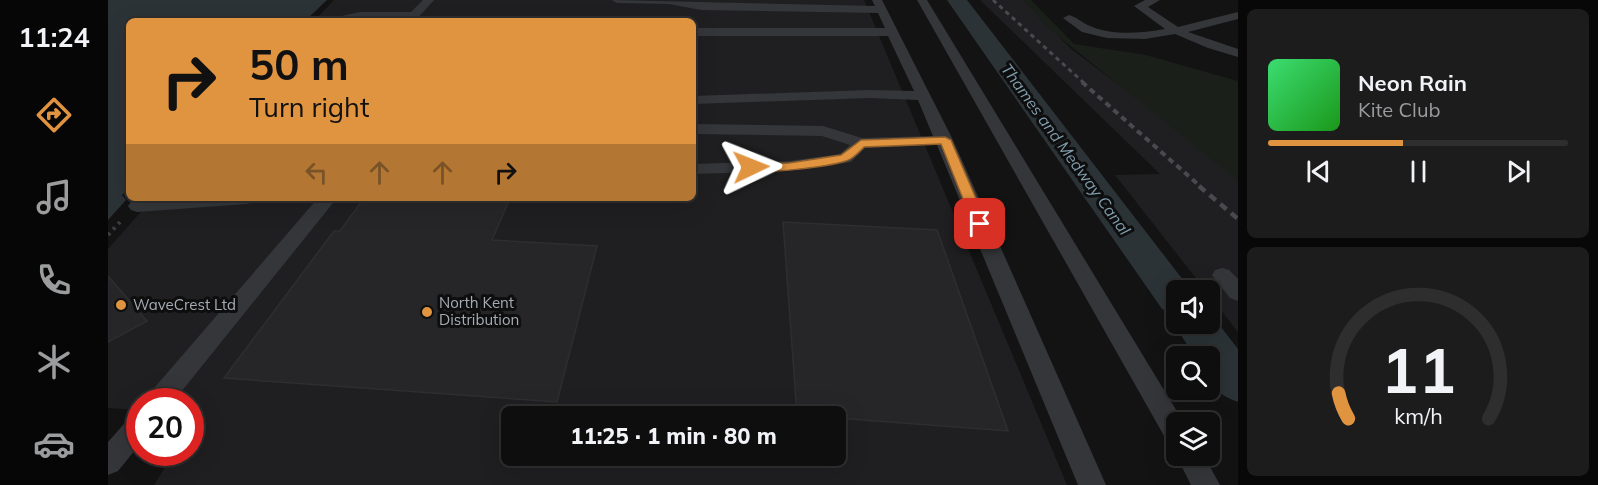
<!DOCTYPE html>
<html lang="en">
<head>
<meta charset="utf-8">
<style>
  body { margin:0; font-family:Mulish,sans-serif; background:#1c1c1d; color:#f1f3f6; height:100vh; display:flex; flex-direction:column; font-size:22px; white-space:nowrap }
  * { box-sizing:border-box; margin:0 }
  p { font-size:20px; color:#9b9c9e }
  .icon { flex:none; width:33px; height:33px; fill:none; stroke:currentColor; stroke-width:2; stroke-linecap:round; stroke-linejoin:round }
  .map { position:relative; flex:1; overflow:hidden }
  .panel { display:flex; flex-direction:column; gap:9px; padding:9px; background:#080808; width:360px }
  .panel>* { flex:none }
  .banner { position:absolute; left:18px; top:18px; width:570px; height:183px; border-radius:9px; box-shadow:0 6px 24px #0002,0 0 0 2px #2e2e2f; background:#e09440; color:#111; overflow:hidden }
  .buttons { position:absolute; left:1058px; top:280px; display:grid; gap:12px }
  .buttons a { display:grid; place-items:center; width:54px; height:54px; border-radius:9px; background:#0e0e0f; box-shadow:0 6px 24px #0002,0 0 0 2px #2e2e2f; font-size:30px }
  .speed { position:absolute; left:18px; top:388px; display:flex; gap:12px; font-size:30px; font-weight:700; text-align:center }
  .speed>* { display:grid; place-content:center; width:78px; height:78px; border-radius:50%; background:#0e0e0f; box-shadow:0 6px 24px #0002,0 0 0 2px #2e2e2f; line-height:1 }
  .speed .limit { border:9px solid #d22; background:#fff; color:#111 }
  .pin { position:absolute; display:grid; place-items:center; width:51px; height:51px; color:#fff; margin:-26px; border-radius:12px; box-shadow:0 3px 9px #0006 }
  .me { position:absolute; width:66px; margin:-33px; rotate:88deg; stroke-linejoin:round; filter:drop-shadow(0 0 4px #0008) }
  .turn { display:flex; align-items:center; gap:21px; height:126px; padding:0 24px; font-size:27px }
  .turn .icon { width:78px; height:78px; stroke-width:2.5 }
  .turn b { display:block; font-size:42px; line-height:51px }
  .lanes { display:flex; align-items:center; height:57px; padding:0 24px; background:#0003; justify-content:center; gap:30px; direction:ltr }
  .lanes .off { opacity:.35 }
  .panel .tile { flex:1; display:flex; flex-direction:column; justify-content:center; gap:9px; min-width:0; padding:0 21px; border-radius:9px; background:#1c1c1d }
  .panel .dial { align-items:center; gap:0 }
  .dial svg { height:156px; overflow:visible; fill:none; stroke:#2e2e2f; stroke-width:7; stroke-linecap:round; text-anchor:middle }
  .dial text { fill:#f1f3f6; stroke:none }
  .song { display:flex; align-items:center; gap:18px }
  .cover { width:72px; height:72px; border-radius:9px; background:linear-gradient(135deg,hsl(140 70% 55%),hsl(120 70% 35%)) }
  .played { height:6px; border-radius:3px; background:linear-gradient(90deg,#e09440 45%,#2e2e2f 45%) }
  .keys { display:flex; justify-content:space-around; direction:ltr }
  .trip { position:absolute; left:393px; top:406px; width:345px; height:60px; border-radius:9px; background:#0e0e0f; box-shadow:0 6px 24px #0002,0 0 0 2px #2e2e2f; font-weight:800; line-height:60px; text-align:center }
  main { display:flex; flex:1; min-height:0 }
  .menu { display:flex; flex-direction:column; width:108px; justify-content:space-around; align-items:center; background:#060606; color:#9b9c9e }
  .menu .icon { width:42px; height:42px }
  .menu .current { color:#e09440 }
  .menu b { font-size:27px; color:#f1f3f6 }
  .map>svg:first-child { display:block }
  .built { fill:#1f1f21; fill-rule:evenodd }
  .green { fill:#1a1f1a }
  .water { fill:#2b3337 }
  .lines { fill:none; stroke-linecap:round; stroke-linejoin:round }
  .canal { fill:#2b3337; fill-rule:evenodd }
  .building { fill:#262628; stroke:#2d2e30; stroke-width:1.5 }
  .path { stroke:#3b3d40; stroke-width:4; stroke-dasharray:3 4.5; stroke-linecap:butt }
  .service { fill:#343639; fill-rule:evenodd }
  .rail-far2 { stroke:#484a4e; stroke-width:3; stroke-dasharray:4.5 4; stroke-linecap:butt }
  .rail-far1 { stroke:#484a4e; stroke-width:4; stroke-dasharray:6 4.5; stroke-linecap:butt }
  .rail { stroke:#484a4e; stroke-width:4.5; stroke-dasharray:8 6; stroke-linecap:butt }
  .route { fill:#e09440; stroke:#92602a; stroke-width:1.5 }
  .poi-dot { fill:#e09440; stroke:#0e0e0f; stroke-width:2 }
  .labels { text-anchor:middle; stroke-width:6; stroke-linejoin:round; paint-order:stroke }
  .poi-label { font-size:15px; fill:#a6acb4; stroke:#0e0e0f; text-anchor:start }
  .water-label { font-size:16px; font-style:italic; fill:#809dac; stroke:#0e0e0f }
</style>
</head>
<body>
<main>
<nav class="menu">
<b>11:24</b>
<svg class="icon current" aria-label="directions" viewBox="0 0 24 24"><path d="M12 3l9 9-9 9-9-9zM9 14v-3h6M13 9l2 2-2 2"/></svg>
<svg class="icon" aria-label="music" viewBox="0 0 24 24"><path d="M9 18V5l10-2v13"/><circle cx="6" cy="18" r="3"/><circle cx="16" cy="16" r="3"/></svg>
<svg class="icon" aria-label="phone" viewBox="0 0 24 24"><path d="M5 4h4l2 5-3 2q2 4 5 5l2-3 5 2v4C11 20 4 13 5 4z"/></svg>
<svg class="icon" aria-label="climate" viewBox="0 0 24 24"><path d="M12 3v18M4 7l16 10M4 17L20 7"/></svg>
<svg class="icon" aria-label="car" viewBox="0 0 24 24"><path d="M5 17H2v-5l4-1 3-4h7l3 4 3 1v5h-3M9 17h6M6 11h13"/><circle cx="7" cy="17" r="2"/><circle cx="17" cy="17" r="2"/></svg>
</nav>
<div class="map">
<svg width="1130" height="485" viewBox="0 0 1130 485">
  <rect width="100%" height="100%" fill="#131314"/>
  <path class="built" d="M226 0H756L959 485H46L66 453H82L83 427 90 414 83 413 82 402H32L31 410 0 408V249L45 198H585V21H206ZM404 417H728V456H404Z
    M872 0H915L962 48 1130 175V332L1101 295V291H1098L1007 175 1052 174Z"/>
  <path class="green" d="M915 0H923L966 44 1038 55 1130 81V181L939 27Z"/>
  <path class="water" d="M0 0H219L197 21H21V188L14 195 18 200 0 220Z"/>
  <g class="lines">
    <path class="canal" d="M839 0H859L1082 289 1083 291H1068V314L1054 309Z
      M1102 313 1130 349V402C1105 393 1101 382 1101 357H1087L1066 324 1068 321V324H1101Z"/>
  </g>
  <path class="building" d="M256 198H402L384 240 489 246 449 402 116 378 226 231H232Z
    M675 222 829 230 900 431 689 415Z
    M0 276 39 321 0 342Z"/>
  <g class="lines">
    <path class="path" d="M0 235 12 222"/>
    <path class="service" d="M315 0H326L307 21 252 18 218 21 220 19 252 12H303Z
      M504 0 767 6 764 0H774L845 140 998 485H970L829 145 757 148 743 162 737 163 681 171 585 174V164L681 161 732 154 742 145 714 136 585 134V124L715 126 754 138 825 136 810 100 761 98 585 104V96L761 90 806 91 780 36H585V28H777L770 13 593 10 561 4 509 3Z
      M809 0H819L1076 423H1068V445L1059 441Z
      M1037 0H1052L1040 7 1070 27 1130 12V19L1080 32 1130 49V57L1100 48 1067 34 1037 39 999 38 974 32 955 18 961 15C969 17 974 23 982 26 1005 36 1033 33 1057 29L1026 6Z
      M61 198H148L145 202 139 204 29 212 23 210 20 206 23 202Z
      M210 198H229L65 402H37L41 394Z
      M1114 268 1121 270 1130 279V301L1122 298 1104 275 1107 270Z
      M32 413V444L10 471 0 475V442L23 416Z
      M1068 455 1096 456 1112 485H1083Z"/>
    <path class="rail-far2" d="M885 0 976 83"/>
    <path class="rail-far1" d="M974 82 1093 187"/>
    <path class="rail" d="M1091 186 1130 219"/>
  </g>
  <path class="route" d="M837 137 843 140 879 224 877 227H867L865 224 833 144 756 147C751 152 745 159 738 161 722 166 648 177 637 167L643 164 681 163 733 155 753 140Z"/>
  <g class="poi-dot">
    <circle cx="13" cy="305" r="6"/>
    <circle cx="319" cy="312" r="6"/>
  </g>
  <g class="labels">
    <g class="poi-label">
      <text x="331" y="308">North Kent<tspan x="331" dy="17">Distribution</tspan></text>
      <text x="25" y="310">WaveCrest Ltd</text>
    </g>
    <g class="water-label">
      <text transform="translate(958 149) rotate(54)" y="6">Thames and Medway Canal</text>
    </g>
  </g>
</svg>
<div class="buttons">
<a><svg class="icon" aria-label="sound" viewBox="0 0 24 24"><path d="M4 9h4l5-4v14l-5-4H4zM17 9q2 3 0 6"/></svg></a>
<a><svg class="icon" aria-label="search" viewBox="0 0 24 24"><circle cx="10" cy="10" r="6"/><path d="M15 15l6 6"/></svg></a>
<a><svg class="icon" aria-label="layers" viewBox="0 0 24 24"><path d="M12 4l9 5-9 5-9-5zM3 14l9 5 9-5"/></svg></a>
</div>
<div class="speed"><div class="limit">20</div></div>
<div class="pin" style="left:872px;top:224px;background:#d93025"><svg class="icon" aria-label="arrive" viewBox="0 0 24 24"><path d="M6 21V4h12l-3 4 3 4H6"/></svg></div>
<svg class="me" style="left:643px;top:167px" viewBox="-20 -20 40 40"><path d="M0-17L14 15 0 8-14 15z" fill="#e09440" stroke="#fff" stroke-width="4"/></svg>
<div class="trip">11:25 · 1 min · 80 m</div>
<div class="banner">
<div class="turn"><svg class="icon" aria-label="right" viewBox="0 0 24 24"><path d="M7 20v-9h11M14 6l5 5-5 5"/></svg><div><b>50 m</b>Turn right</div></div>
<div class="lanes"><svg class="icon off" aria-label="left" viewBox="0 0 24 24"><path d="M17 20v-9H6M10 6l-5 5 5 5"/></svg><svg class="icon off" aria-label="ahead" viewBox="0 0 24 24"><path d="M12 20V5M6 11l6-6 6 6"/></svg><svg class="icon off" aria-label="ahead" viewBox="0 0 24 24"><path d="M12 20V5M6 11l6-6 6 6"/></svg><svg class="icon" aria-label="right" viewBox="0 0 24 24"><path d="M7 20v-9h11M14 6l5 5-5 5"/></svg></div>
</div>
</div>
<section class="panel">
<div class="tile">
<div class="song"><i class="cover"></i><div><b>Neon Rain</b><p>Kite Club</p></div></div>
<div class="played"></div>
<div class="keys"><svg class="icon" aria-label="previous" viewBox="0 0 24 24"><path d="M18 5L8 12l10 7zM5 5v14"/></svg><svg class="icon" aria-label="pause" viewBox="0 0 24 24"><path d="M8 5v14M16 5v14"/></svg><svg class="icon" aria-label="next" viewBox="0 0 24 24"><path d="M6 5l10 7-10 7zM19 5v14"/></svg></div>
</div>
<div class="tile dial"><svg viewBox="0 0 100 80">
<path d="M14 69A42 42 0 1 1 86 69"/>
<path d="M14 69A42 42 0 0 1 9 56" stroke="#e09440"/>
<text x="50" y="56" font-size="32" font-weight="700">11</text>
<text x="50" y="72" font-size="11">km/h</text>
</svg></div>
</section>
</main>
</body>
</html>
